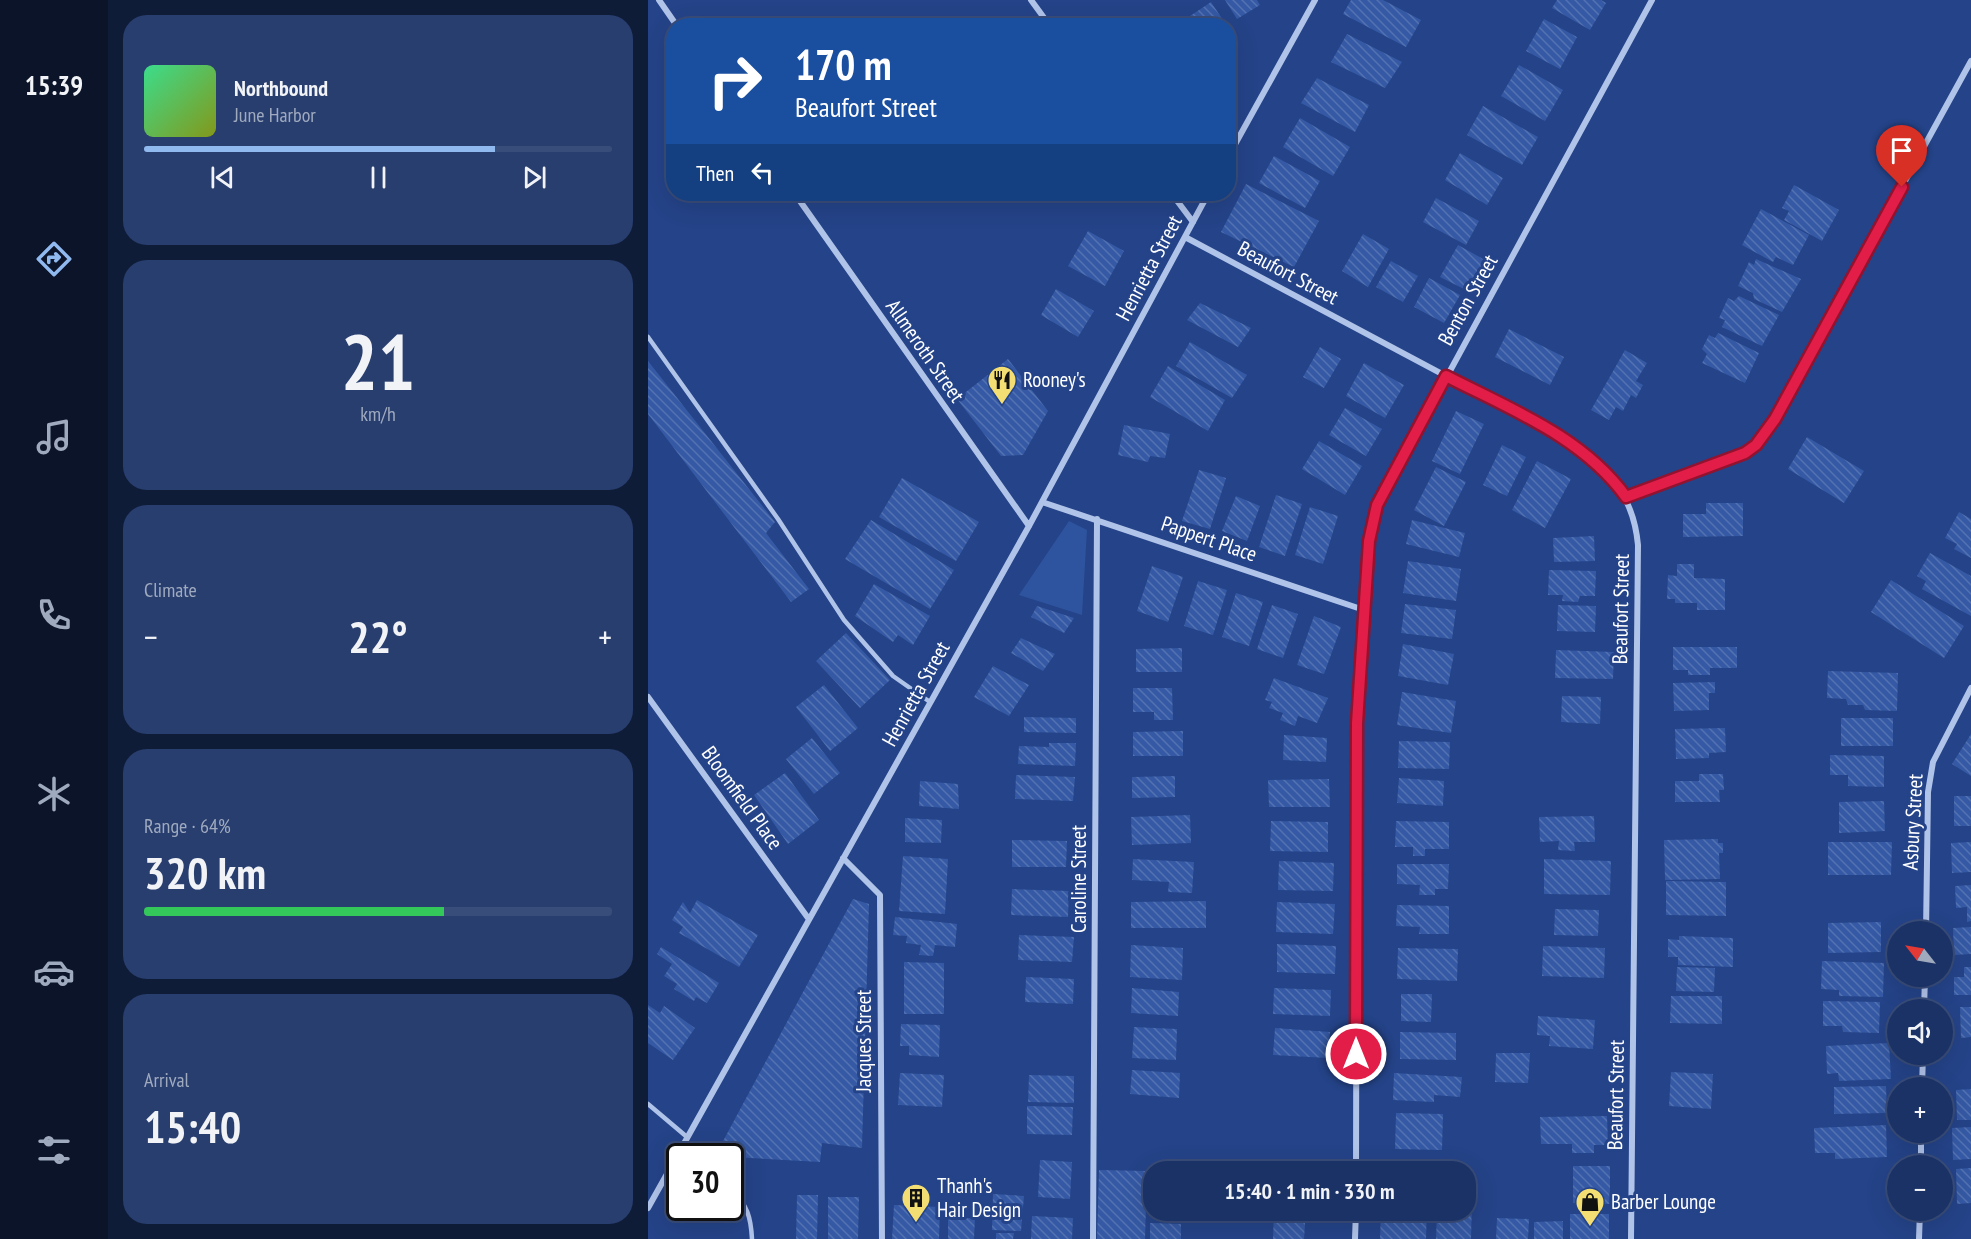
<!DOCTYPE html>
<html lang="en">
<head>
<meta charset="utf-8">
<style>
  body { margin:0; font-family:"PT Sans Narrow",sans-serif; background:#283e6f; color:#f1f3f6; height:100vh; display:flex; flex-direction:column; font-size:22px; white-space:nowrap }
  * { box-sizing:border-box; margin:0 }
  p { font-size:20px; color:#a0aabf }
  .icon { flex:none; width:33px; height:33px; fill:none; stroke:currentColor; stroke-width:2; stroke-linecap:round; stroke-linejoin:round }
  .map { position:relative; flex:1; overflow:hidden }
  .sheet { display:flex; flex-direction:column; gap:15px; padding:15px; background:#0f1c38; width:540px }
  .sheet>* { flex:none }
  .top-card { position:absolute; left:18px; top:18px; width:570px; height:183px; border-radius:24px; box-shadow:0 6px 24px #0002,0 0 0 2px #394d7a; background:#1a4fa0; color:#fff; overflow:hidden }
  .needle { width:39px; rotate:301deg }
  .buttons { position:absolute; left:1239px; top:921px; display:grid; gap:12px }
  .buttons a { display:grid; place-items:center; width:66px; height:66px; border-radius:50%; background:#1b3266; box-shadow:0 6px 24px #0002,0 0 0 2px #394d7a; font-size:30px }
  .speed { position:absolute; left:18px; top:1143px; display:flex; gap:12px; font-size:30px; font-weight:700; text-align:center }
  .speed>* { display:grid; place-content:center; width:78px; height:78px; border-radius:50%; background:#1b3266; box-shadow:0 6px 24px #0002,0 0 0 2px #394d7a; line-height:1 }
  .speed .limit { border:3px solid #111; border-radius:9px; background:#fff; color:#111 }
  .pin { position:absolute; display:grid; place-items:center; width:51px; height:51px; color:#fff; margin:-62px -26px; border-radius:50% 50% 50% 0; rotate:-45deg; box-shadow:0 0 6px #0007 }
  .pin .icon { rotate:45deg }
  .me { position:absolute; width:66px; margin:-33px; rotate:0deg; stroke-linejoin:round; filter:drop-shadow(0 0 4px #0008) }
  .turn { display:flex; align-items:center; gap:21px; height:126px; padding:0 30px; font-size:27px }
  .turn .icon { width:78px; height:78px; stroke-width:2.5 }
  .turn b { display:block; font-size:42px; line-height:51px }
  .then { display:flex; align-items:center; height:57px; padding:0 30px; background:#0003; gap:12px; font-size:22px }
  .big { font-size:45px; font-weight:600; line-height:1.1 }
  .sheet .tile { flex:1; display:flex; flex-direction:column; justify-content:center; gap:9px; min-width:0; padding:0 21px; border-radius:24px; background:#283e6f }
  .sheet .dial { align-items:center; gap:0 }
  .dial b { font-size:78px; line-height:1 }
  .song { display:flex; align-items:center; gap:18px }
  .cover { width:72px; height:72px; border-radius:9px; background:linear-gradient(135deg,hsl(150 70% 55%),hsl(70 70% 35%)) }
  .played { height:6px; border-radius:3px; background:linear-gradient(90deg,#90b9f0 75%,#394d7a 75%) }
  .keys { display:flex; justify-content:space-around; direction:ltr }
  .heat { display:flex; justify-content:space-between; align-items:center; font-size:33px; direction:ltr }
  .charge { height:9px; border-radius:4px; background:linear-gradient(90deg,#34c759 64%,#394d7a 0) }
  .trip { position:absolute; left:495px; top:1161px; width:333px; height:60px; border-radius:24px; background:#1b3266; box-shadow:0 6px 24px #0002,0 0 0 2px #394d7a; font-weight:600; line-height:60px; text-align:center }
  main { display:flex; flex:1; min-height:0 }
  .menu { display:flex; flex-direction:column; width:108px; justify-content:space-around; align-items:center; background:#0b1429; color:#a0aabf }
  .menu .icon { width:42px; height:42px }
  .menu .on { color:#90b9f0 }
  .menu b { font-size:27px; color:#f1f3f6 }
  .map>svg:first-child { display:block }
  .garden { fill:#2f549f }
  .building { fill:url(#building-back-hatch) }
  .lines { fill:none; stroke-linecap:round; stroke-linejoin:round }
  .lane { stroke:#b0c3e9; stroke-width:4.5 }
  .street { stroke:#b0c3e9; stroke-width:6 }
  .route-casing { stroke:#92132f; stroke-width:15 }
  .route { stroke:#e11d48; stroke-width:10 }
  .labels { text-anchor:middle; stroke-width:6; stroke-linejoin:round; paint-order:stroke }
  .street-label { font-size:21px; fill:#fff; stroke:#244388 }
  .poi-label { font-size:21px; fill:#fff; stroke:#244388; text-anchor:start }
</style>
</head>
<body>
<main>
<nav class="menu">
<b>15:39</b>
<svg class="icon on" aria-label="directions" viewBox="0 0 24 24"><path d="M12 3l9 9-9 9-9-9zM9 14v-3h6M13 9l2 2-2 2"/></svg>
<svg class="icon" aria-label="music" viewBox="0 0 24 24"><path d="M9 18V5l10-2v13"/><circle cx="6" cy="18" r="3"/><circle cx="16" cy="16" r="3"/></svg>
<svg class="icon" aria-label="phone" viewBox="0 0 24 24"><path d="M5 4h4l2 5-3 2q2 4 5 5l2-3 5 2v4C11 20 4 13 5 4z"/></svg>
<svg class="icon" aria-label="climate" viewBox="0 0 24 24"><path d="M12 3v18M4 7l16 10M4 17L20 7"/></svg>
<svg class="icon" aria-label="car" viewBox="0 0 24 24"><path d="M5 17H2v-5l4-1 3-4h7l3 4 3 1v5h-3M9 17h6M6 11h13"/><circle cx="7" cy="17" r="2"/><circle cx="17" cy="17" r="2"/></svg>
<svg class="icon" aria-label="filters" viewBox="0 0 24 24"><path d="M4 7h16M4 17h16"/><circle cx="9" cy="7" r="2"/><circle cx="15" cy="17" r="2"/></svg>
</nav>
<section class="sheet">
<div class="tile">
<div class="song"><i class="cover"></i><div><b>Northbound</b><p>June Harbor</p></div></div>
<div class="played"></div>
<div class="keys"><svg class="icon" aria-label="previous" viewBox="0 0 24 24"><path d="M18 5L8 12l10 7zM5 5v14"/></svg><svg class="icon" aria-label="pause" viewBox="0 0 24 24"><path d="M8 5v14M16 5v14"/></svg><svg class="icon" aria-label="next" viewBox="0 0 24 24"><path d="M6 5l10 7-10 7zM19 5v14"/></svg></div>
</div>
<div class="tile dial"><b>21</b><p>km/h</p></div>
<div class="tile"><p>Climate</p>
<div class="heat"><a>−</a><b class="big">22°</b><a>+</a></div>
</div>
<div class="tile"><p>Range · 64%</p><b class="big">320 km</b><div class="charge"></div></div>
<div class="tile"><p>Arrival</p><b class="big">15:40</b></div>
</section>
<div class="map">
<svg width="1323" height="1239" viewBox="0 0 1323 1239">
  <defs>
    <pattern id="building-back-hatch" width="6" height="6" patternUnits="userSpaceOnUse" patternTransform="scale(1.5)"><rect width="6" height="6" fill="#3559a4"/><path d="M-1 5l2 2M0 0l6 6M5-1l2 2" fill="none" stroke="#5372b2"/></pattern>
  </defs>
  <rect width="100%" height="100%" fill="#244388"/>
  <path class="garden" d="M421 521 439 530 434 615 371 595Z"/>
  <path class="building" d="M577 0H609L612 5 589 19Z
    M703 0H735L773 20 758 47 695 14Z
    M909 0H953L958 3 942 30 904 8Z
    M563 2 579 26H548L542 16Z
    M531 19 536 26H521Z
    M896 19 929 37 912 69 878 51Z
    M580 28 589 41 580 47Z
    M699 34 754 62 737 88 683 62Z
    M871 65 915 90 897 121 853 96Z
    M669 78 721 105 707 132 653 103Z
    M835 106 890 137 874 165 819 135Z
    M652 118 702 147 685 176 635 147Z
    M812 153 855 178 839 205 797 180Z
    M626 156 672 181 657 208 611 183Z
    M598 184 671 221 646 267 573 232Z
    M1146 185 1191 210 1174 241 1136 220 1141 211 1134 208Z
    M788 198 831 221 818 245 775 222Z
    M1113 209 1161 235 1145 265 1128 257 1125 262 1094 245Z
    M440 231 476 251 457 286 420 266Z
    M715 234 741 249 720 287 694 271Z
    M810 245 837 260 820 291 792 277Z
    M1108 259 1153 279 1134 312 1106 299 1105 293 1090 286 1101 262 1106 265Z
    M743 261 770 276 755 302 728 287Z
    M781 278 812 295 796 323 766 307Z
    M408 289 446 311 430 337 393 315Z
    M1091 296 1131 315 1114 346 1074 327 1077 320 1071 318 1080 298 1086 301Z
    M552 303 603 328 590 347 539 320Z
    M861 329 916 357 902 385 847 357Z
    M1070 333 1111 353 1097 383 1054 363 1059 354 1054 349 1061 335 1067 338Z
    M542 342 599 375 584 398 528 366Z
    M672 347 693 359 676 388 655 377Z
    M977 350 999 363 988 381 995 385 988 398 983 395 975 411 968 407 961 420 943 410Z
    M360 359 400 411 375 455 353 456 309 399Z
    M0 361 127 522 118 533 161 589 143 602 0 414Z
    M716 363 756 385 737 418 698 396Z
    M520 366 577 400 560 431 502 397Z
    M697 408 734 429 718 456 681 435Z
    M808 411 836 424 812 474 784 461Z
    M476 425 522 434 517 458 502 456 500 462 470 455Z
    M1159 437 1216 471 1196 503 1140 469Z
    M671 441 714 466 697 495 654 469Z
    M854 445 878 457 859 496 835 485Z
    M889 461 923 479 897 528 864 510Z
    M788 467 818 482 796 526 766 510Z
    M551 470 578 478 562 529 534 521Z
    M254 478 331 522 308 561 231 517Z
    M628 495 654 504 637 556 611 547Z
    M588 496 612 506 599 541 574 531Z
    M1058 503H1095V536L1035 537V514H1058Z
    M662 507 690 516 675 564 647 555Z
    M1311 512 1323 519V558L1306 549 1309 544 1297 538Z
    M223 520 306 570 282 609 197 559Z
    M764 520 817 533 811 557 758 544Z
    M946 536 947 561 906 562 905 538Z
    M1282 553 1323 576V616L1274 589 1278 581 1269 576Z
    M760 561 813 569 808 601 755 593Z
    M1029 564H1046V578L1077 579V610H1049V603H1027V599H1019L1020 575 1029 576Z
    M504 566 535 577 520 622 489 611Z
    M901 570 948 571 947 596H932L930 602 914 601 915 595H900Z
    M1243 580 1316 626 1296 658 1223 612Z
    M550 581 579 590 565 635 536 626Z
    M226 584 282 616 265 645 250 635 245 642 207 616Z
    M588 593 615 602 601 646 574 637Z
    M757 604 808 610 804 639 753 633Z
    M624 605 650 614 635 658 609 649Z
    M910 605 948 606 947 632 909 631Z
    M389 606 426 618 416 633 383 617Z
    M666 616 693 627 676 674 649 665Z
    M198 633 242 680 212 708 168 661Z
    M373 638 407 654 395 671 363 653Z
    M755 644 806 654 800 685 750 676Z
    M1025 647H1089V668H1062V675H1040V670H1025Z
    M534 648V672H488V649Z
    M908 650 966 652 965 679 907 678Z
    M345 666 381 685 361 716 326 697Z
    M1180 671 1250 673 1249 711 1217 710 1215 705H1200L1198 699 1179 698Z
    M626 678 680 698 669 723 650 716 647 726 632 720 635 713 621 708 624 702 617 700Z
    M1067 682V693H1061V710L1026 711 1025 683Z
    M176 685 210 728 182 751 148 707Z
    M485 688H524L525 720H506V712H485Z
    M754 692 808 701 803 733 749 725Z
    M914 696 953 697 952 724 913 722Z
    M376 717 428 718V733L376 732Z
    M1193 718H1245V746H1193Z
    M1077 728 1078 752 1061 753V758L1028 759 1027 729Z
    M535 731V756H485V732Z
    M1323 734V776L1304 764Z
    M636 735 679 738 678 762 635 760Z
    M164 738 192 773 166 794 138 759Z
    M751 741 802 742 801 769 750 768Z
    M401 743H428L427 766 370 764 371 746 401 747Z
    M1182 755 1236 756V787L1200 786V775H1182Z
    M137 773 171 820 140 844 106 795Z
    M1051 774H1075L1076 790H1071L1072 802H1027V781H1051Z
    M368 775 427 777 425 801 367 799Z
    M527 776V797L484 798V777Z
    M751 778 796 781 795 806 749 803Z
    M681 779 682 807H621L620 780Z
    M272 781 310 784 311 809 271 806Z
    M1306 796H1323V826H1306Z
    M1236 801 1237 831 1191 833V802Z
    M542 815 543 843 484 845 483 817Z
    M946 816 947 842H926L927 851 910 850 911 841 892 842 891 817Z
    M257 818 294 820 293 843 257 842Z
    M623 821 680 822V852L622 851Z
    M748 821 801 822V849H777V856H765V847H747Z
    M1070 839V843H1075V853H1071L1072 879 1017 880 1016 840Z
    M364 840 419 841 418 867H364Z
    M1180 842H1244L1243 875H1180Z
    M1323 842V872L1304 873 1303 843Z
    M255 856 300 859 297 914 251 911Z
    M485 859 546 862 544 893 520 892 521 882 484 880Z
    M896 859 963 861 962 895 896 894Z
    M631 861 686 863 685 891 630 890Z
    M749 864H801L800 889H787V895H771L772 885 749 884Z
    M1018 881 1078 882V916L1018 915Z
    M1323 885V921L1319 922V907L1308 908 1307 886Z
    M364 889 421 891 420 917 363 915Z
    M205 899 221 904 214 1148 174 1143 172 1162 67 1156Z
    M49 900 110 935 91 967 31 933 35 927 24 920 35 902 42 913Z
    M558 901V928H483V902Z
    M629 902 687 904 685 934 628 932Z
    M749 905 801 906V934H771L772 927 748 926Z
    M907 909 951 910 950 936 906 935Z
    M247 917 309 924 307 947 287 945 285 956 271 955 273 945 258 943 259 936 245 935Z
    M1233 922V952L1180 953V923Z
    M1323 927V954L1306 955 1305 928Z
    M371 935 426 937 424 962 370 960Z
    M1031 936 1085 938V967L1030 965V957H1020V939L1031 940Z
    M629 944 688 946 687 974 629 972Z
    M483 945 535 948 534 980 482 977Z
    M895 946 957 948 956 978 894 976Z
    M13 947 71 983 59 1003 48 997 46 1001 26 989 29 984 16 976 24 964 9 954Z
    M750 948 810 949 809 981 749 979Z
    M1174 961 1236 963 1235 997 1191 996V990L1173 989Z
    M256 962 296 963V1014H256Z
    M1029 967 1067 968 1066 992 1028 991Z
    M1316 967H1323V995H1306V977H1316Z
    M378 977 426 979 425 1004 377 1002Z
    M484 988 531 992 530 1016 483 1013Z
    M626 988 683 990 682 1016 625 1014Z
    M753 994H784L783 1022 753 1021Z
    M1023 996H1074V1024L1022 1023Z
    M1175 1001 1232 1002 1231 1033 1195 1032 1194 1026H1175Z
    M0 1005 12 1013 16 1006 47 1028 25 1060 0 1043Z
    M1312 1007H1323V1037L1313 1038Z
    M890 1016 947 1020 945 1049 901 1046 902 1036 889 1035Z
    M253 1024 292 1025 291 1057 261 1055V1046H252Z
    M486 1027 529 1029 528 1060 484 1058Z
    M627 1028 682 1032 680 1058 625 1055Z
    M752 1032 808 1033V1060L752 1059Z
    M1241 1043 1243 1079 1191 1081 1190 1073 1179 1074 1178 1046Z
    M848 1053H882L880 1083 847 1082Z
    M484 1070 532 1073 531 1098 482 1094Z
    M1023 1072 1065 1074 1063 1109 1021 1106Z
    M252 1073 296 1075 294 1107 250 1105Z
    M746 1073 814 1077 812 1097 786 1095V1102L745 1100Z
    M381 1075 426 1076V1103L380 1102Z
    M1238 1086 1239 1113 1186 1114V1087Z
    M1323 1089V1120H1309L1308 1090Z
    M379 1106 425 1107 424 1135 379 1134Z
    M748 1113 795 1114 794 1150 747 1149Z
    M959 1116 960 1145H946V1153H924V1144H893L892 1117Z
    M1238 1125 1239 1157 1187 1159V1153H1167L1166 1128Z
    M1323 1127V1159L1305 1160 1304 1128Z
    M733 1159H766V1172H733Z
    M392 1160 424 1162 422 1199 390 1197Z
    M541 1165 582 1167 581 1172H541Z
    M925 1166H962V1204L925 1203Z
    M1323 1168V1203L1309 1204 1308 1169Z
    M451 1170 499 1171 497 1239H449Z
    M345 1194 376 1196 373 1231 344 1230Z
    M149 1195H170L169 1239H148Z
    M180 1197H211L210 1239H180Z
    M818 1201H824L823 1239H788L789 1210H818Z
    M246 1205 292 1207 291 1239H244Z
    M626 1210H658L656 1239H625Z
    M733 1210H779L778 1239H732Z
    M922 1214H961V1239H922Z
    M384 1216 425 1218 424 1239H383Z
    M300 1218H327L326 1239H300Z
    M849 1218 881 1219 880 1239H848Z
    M915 1221V1239H886V1222Z
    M502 1223 533 1224V1239H502Z
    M348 1233H366L365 1239H348Z"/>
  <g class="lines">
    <path class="lane" d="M0 337 130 519 196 620 245 676 282 702
      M0 1104 39 1137
      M82 1192C100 1202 103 1220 104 1239"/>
    <path class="street" d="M11 0 29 26
      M383 0 402 26
      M580 157 667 0
      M147 194 381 526
      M524 194 545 222
      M537 237 918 440C959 469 985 492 990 545L983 1239
      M978 497C1021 482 1087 468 1118 434L1323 61
      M394 502 716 610
      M0 697 160 918
      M195 858 232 895 234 1239
      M1278 932 1280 792 1285 762 1323 688
      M1276 1010 1277 976
      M1274 1088 1275 1054
      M1273 1166V1132
      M708 1172 709 723 721 541 729 505 1004 0
      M0 1208 381 526 560 194
      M445 1239 449 519
      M707 1239 708 1210
      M1271 1239 1272 1210"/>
  </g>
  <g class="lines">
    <g class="route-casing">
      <path id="route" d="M708 1054 709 723 721 541 729 505 798 376C862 409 935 437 978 497L1097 453 1108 445 1127 419 1254 187"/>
    </g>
    <use href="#route" class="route"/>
  </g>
  <defs>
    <g id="restaurant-pin" transform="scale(1.5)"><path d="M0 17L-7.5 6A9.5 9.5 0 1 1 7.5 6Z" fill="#f3de74" stroke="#244388"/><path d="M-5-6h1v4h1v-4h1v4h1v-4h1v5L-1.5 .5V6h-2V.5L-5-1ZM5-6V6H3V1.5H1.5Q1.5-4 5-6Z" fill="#111"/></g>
    <g id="building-pin" transform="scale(1.5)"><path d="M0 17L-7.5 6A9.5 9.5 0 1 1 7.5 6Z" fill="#f3de74" stroke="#244388"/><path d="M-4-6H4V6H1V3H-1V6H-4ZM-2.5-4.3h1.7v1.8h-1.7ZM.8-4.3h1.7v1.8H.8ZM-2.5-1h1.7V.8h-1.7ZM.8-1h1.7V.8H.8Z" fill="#111"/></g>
    <g id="shop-pin" transform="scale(1.5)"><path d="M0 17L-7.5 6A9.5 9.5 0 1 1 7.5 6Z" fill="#f3de74" stroke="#244388"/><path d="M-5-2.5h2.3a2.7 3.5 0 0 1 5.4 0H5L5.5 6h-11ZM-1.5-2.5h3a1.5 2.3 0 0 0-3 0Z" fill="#111"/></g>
  </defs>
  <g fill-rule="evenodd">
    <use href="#restaurant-pin" x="354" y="380"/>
    <use href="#building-pin" x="268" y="1198"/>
    <use href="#shop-pin" x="942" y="1202"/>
  </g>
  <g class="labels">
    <g class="street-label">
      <text transform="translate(501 268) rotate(-62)" y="7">Henrietta Street</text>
      <text transform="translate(640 273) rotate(28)" y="7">Beaufort Street</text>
      <text transform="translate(820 300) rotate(-61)" y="7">Benton Street</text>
      <text transform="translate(277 351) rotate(55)" y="7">Allmeroth Street</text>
      <text transform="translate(561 539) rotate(19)" y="7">Pappert Place</text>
      <text transform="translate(973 609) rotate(-89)" y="7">Beaufort Street</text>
      <text transform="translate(268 694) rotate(-61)" y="7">Henrietta Street</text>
      <text transform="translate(94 798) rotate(54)" y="7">Bloomfield Place</text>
      <text transform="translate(1265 822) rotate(-87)" y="7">Asbury Street</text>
      <text transform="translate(431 879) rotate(-90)" y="7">Caroline Street</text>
      <text transform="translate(216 1041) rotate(-90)" y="7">Jacques Street</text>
      <text transform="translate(968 1095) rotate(-89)" y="7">Beaufort Street</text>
    </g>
    <g class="poi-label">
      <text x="375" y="387">Rooney's</text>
      <text x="289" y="1193">Thanh's<tspan x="289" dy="24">Hair Design</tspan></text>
      <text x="963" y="1209">Barber Lounge</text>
    </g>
  </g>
</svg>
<div class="buttons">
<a><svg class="needle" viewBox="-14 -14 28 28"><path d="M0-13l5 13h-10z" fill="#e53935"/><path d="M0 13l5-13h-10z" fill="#a0aabf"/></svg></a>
<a><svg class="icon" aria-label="sound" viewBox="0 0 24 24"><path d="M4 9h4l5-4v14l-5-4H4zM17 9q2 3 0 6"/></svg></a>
<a>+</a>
<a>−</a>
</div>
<div class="speed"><div class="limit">30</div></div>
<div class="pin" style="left:1254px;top:187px;background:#d93025"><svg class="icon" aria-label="arrive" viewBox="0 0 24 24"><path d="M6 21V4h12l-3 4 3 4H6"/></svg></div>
<svg class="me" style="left:708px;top:1054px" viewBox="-20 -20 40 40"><circle r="17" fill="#e11d48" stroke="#fff" stroke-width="3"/><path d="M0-11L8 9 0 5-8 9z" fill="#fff"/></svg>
<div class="trip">15:40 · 1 min · 330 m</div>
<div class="top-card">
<div class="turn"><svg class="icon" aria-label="right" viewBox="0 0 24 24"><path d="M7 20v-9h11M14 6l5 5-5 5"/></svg><div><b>170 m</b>Beaufort Street</div></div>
<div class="then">Then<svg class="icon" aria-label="left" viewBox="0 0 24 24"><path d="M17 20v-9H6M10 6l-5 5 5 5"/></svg></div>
</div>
</div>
</main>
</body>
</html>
